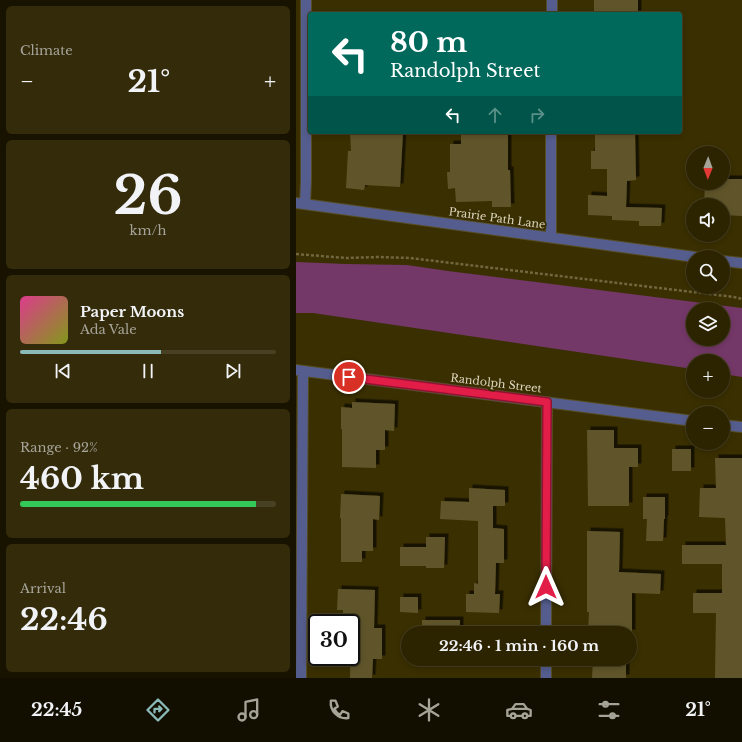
<!DOCTYPE html>
<html lang="en">
<head>
<meta charset="utf-8">
<style>
  body { margin:0; font-family:"Libre Baskerville",serif; background:#342b0b; color:#f1f3f6; height:100vh; display:flex; flex-direction:column; font-size:15px; white-space:nowrap }
  * { box-sizing:border-box; margin:0 }
  p { font-size:13px; color:#a6a499 }
  .icon { flex:none; width:22px; height:22px; fill:none; stroke:currentColor; stroke-width:2; stroke-linecap:round; stroke-linejoin:round }
  .map { position:relative; flex:1; overflow:hidden }
  .drawer { display:flex; flex-direction:column; gap:6px; padding:6px; background:#181301; width:296px }
  .drawer>* { flex:none }
  .hud { position:absolute; left:12px; top:12px; width:374px; height:122px; border-radius:4px; box-shadow:0 2px 6px #0003,0 0 0 1px #484023; background:#00695c; color:#fff; overflow:hidden }
  .needle { width:26px; rotate:181deg }
  .controls { position:absolute; left:390px; top:146px; display:grid; gap:8px }
  .controls a { display:grid; place-items:center; width:44px; height:44px; border-radius:50%; background:#2c2301; box-shadow:0 2px 6px #0003,0 0 0 1px #484023; font-size:20px }
  .speed { position:absolute; left:12px; top:614px; display:flex; gap:8px; font-size:20px; font-weight:700; text-align:center }
  .speed>* { display:grid; place-content:center; width:52px; height:52px; border-radius:50%; background:#2c2301; box-shadow:0 2px 6px #0003,0 0 0 1px #484023; line-height:1 }
  .speed .limit { border:2px solid #111; border-radius:6px; background:#fff; color:#111 }
  .pin { position:absolute; display:grid; place-items:center; width:34px; height:34px; color:#fff; margin:-17px; border:2px solid #fff; border-radius:50%; box-shadow:0 1px 4px #0007 }
  .me { position:absolute; width:44px; margin:-22px; rotate:0deg; stroke-linejoin:round; filter:drop-shadow(0 0 3px #0008) }
  .turn { display:flex; align-items:center; gap:14px; height:84px; padding:0 16px; font-size:18px }
  .turn .icon { width:52px; height:52px; stroke-width:2.5 }
  .turn b { display:block; font-size:28px; line-height:34px }
  .lanes { display:flex; align-items:center; height:38px; padding:0 16px; background:#0003; justify-content:center; gap:20px; direction:ltr }
  .lanes .off { opacity:.35 }
  .big { font-size:30px; font-weight:700; line-height:1.1 }
  .drawer .widget { flex:1; display:flex; flex-direction:column; justify-content:center; gap:6px; min-width:0; padding:0 14px; border-radius:6px; background:#342b0b }
  .drawer .dial { align-items:center; gap:0 }
  .dial b { font-size:52px; line-height:1 }
  .song { display:flex; align-items:center; gap:12px }
  .cover { width:48px; height:48px; border-radius:6px; background:linear-gradient(135deg,hsl(330 70% 55%),hsl(70 70% 35%)) }
  .played { height:4px; border-radius:2px; background:linear-gradient(90deg,#8bbbb9 55%,#484023 55%) }
  .keys { display:flex; justify-content:space-around; direction:ltr }
  .heat { display:flex; justify-content:space-between; align-items:center; font-size:22px; direction:ltr }
  .charge { height:6px; border-radius:3px; background:linear-gradient(90deg,#34c759 92%,#484023 0) }
  .trip { position:absolute; left:105px; top:626px; width:236px; height:40px; border-radius:20px; background:#2c2301; box-shadow:0 2px 6px #0003,0 0 0 1px #484023; font-weight:700; line-height:40px; text-align:center }
  .dock { display:flex; height:64px; justify-content:space-around; align-items:center; background:#120e00; color:#a6a499 }
  .dock .icon { width:28px; height:28px }
  .dock .on { color:#8bbbb9 }
  .dock b { font-size:18px; color:#f1f3f6 }
  main { display:flex; flex:1; min-height:0 }
  .map>svg:first-child { display:block }
  .green { fill:#743868; fill-rule:evenodd }
  .building { fill:#60552a; filter:url(#shadow) }
  .lines { fill:none; stroke-linecap:round; stroke-linejoin:round }
  .minor-casing { stroke:#574d23; stroke-width:12 }
  .path { stroke:#706740; stroke-width:2.5; stroke-dasharray:3 2; stroke-linecap:butt }
  .minor { stroke:#545d8d; stroke-width:10 }
  .route-casing { stroke:#92132f; stroke-width:10 }
  .route { stroke:#e11d48; stroke-width:7 }
  .labels { text-anchor:middle; stroke-width:4; stroke-linejoin:round; paint-order:stroke }
  .street-label { font-size:11px; fill:#dbd5be; stroke:#3a2f01 }
</style>
</head>
<body>
<main>
<section class="drawer">
<div class="widget"><p>Climate</p>
<div class="heat"><a>−</a><b class="big">21°</b><a>+</a></div>
</div>
<div class="widget dial"><b>26</b><p>km/h</p></div>
<div class="widget">
<div class="song"><i class="cover"></i><div><b>Paper Moons</b><p>Ada Vale</p></div></div>
<div class="played"></div>
<div class="keys"><svg class="icon" aria-label="previous" viewBox="0 0 24 24"><path d="M18 5L8 12l10 7zM5 5v14"/></svg><svg class="icon" aria-label="pause" viewBox="0 0 24 24"><path d="M8 5v14M16 5v14"/></svg><svg class="icon" aria-label="next" viewBox="0 0 24 24"><path d="M6 5l10 7-10 7zM19 5v14"/></svg></div>
</div>
<div class="widget"><p>Range · 92%</p><b class="big">460 km</b><div class="charge"></div></div>
<div class="widget"><p>Arrival</p><b class="big">22:46</b></div>
</section>
<div class="map">
<svg width="446" height="678" viewBox="0 0 446 678">
  <defs>
    <filter id="shadow"><feDropShadow dx="3.5" dy="-3.5" stdDeviation="0" flood-color="#0009"/></filter>
  </defs>
  <rect width="100%" height="100%" fill="#3a2f01"/>
  <path class="green" d="M0 262 50 264 111 265 152 271 446 308V377L427 374V361H397V369L17 313H0ZM397 309H427V339H397Z"/>
  <path class="building" d="M298 0H342V14H298Z
    M54 132H107L104 187 69 185 68 190 50 188 52 151H55Z
    M165 132H212V170H214L215 207H196V201L160 202 159 188 152 189 151 172H154V144H165Z
    M299 132H339L340 180 331 181 330 207 366 208 365 226H343V221L316 220V216L292 215V195L311 196V169H295V151H299Z
    M427 179H446V216L427 215V205H408L409 184 426 185Z
    M56 402 99 404 98 431 89 430V450H80V468L46 467V429H45V407L56 408Z
    M291 430H318V448H342V467H333V506H292Z
    M376 449H395V471H376Z
    M419 458H446V678H419L420 613H397V593H426V564H386V545H430L429 518 403 517 404 488H420Z
    M173 488 209 490V506H197V528L208 529V563H200L199 594H204L203 613 170 612V594H178V583L182 584V521L144 519 145 501 173 502Z
    M45 494 84 496 83 520 77 519V551H66V562H45V518H44Z
    M347 497H369V519H368L367 541H350L351 519H347Z
    M291 531 324 532 323 572 365 574 364 594 336 593V633H292L293 612H291Z
    M130 537H149L148 568H130V566H104V547H130Z
    M42 589 79 590 78 628H86V659H77L76 678H54L55 623H47V610H41Z
    M104 597H122V613L104 612Z
    M126 620H164V633H126Z
    M297 659H330V678H296Z"/>
  <g class="lines">
    <g class="minor-casing">
      <path id="minor" d="M256 14V0
        M0 203 399 257
        M9 204 10 181V0
        M255 237V132
        M427 261 446 263
        M0 370 397 421
        M427 425 446 427
        M250 633 251 402
        M5 678 7 371
        M250 678V659"/>
    </g>
    <path class="path" d="M0 254 50 258 82 257 114 258 438 297 446 299"/>
    <use href="#minor" class="minor"/>
  </g>
  <g class="lines">
    <g class="route-casing">
      <path id="route" d="M53 377 251 402 250 587"/>
    </g>
    <use href="#route" class="route"/>
  </g>
  <g class="labels">
    <g class="street-label">
      <text transform="translate(201 218) rotate(8)" y="4">Prairie Path Lane</text>
      <text transform="translate(200 383) rotate(7)" y="4">Randolph Street</text>
    </g>
  </g>
</svg>
<div class="controls">
<a><svg class="needle" viewBox="-14 -14 28 28"><path d="M0-13l5 13h-10z" fill="#e53935"/><path d="M0 13l5-13h-10z" fill="#a6a499"/></svg></a>
<a><svg class="icon" aria-label="sound" viewBox="0 0 24 24"><path d="M4 9h4l5-4v14l-5-4H4zM17 9q2 3 0 6"/></svg></a>
<a><svg class="icon" aria-label="search" viewBox="0 0 24 24"><circle cx="10" cy="10" r="6"/><path d="M15 15l6 6"/></svg></a>
<a><svg class="icon" aria-label="layers" viewBox="0 0 24 24"><path d="M12 4l9 5-9 5-9-5zM3 14l9 5 9-5"/></svg></a>
<a>+</a>
<a>−</a>
</div>
<div class="speed"><div class="limit">30</div></div>
<div class="pin" style="left:53px;top:377px;background:#d93025"><svg class="icon" aria-label="arrive" viewBox="0 0 24 24"><path d="M6 21V4h12l-3 4 3 4H6"/></svg></div>
<svg class="me" style="left:250px;top:587px" viewBox="-20 -20 40 40"><path d="M0-17L14 15 0 8-14 15z" fill="#e11d48" stroke="#fff" stroke-width="4"/></svg>
<div class="trip">22:46 · 1 min · 160 m</div>
<div class="hud">
<div class="turn"><svg class="icon" aria-label="left" viewBox="0 0 24 24"><path d="M17 20v-9H6M10 6l-5 5 5 5"/></svg><div><b>80 m</b>Randolph Street</div></div>
<div class="lanes"><svg class="icon" aria-label="left" viewBox="0 0 24 24"><path d="M17 20v-9H6M10 6l-5 5 5 5"/></svg><svg class="icon off" aria-label="ahead" viewBox="0 0 24 24"><path d="M12 20V5M6 11l6-6 6 6"/></svg><svg class="icon off" aria-label="right" viewBox="0 0 24 24"><path d="M7 20v-9h11M14 6l5 5-5 5"/></svg></div>
</div>
</div>
</main>
<nav class="dock">
<b>22:45</b>
<svg class="icon on" aria-label="directions" viewBox="0 0 24 24"><path d="M12 3l9 9-9 9-9-9zM9 14v-3h6M13 9l2 2-2 2"/></svg>
<svg class="icon" aria-label="music" viewBox="0 0 24 24"><path d="M9 18V5l10-2v13"/><circle cx="6" cy="18" r="3"/><circle cx="16" cy="16" r="3"/></svg>
<svg class="icon" aria-label="phone" viewBox="0 0 24 24"><path d="M5 4h4l2 5-3 2q2 4 5 5l2-3 5 2v4C11 20 4 13 5 4z"/></svg>
<svg class="icon" aria-label="climate" viewBox="0 0 24 24"><path d="M12 3v18M4 7l16 10M4 17L20 7"/></svg>
<svg class="icon" aria-label="car" viewBox="0 0 24 24"><path d="M5 17H2v-5l4-1 3-4h7l3 4 3 1v5h-3M9 17h6M6 11h13"/><circle cx="7" cy="17" r="2"/><circle cx="17" cy="17" r="2"/></svg>
<svg class="icon" aria-label="filters" viewBox="0 0 24 24"><path d="M4 7h16M4 17h16"/><circle cx="9" cy="7" r="2"/><circle cx="15" cy="17" r="2"/></svg>
<b>21°</b>
</nav>
</body>
</html>
